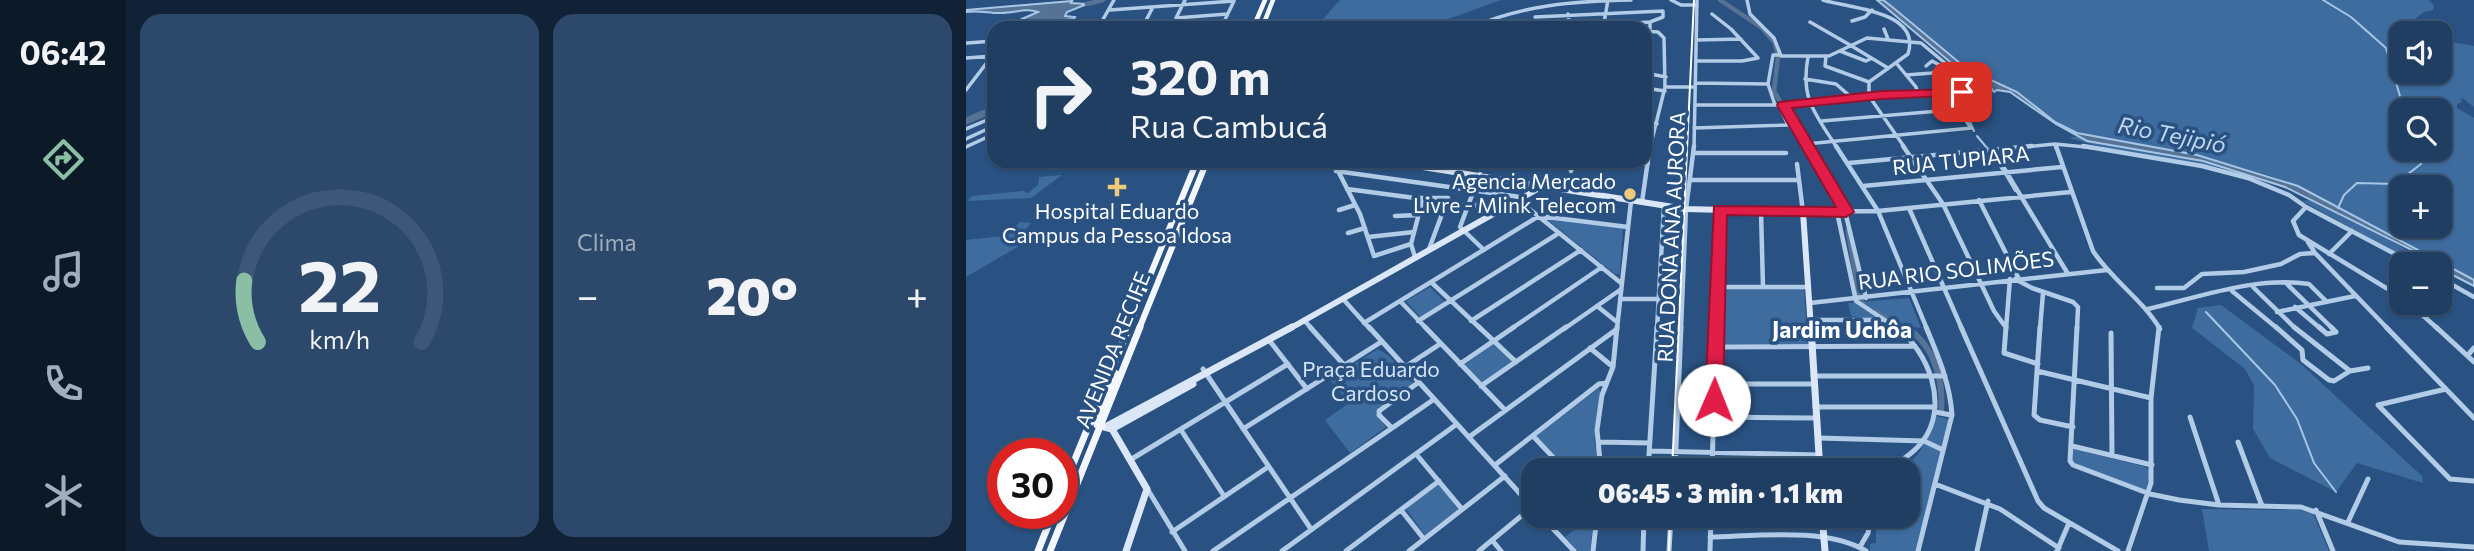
<!DOCTYPE html>
<html lang="pt">
<head>
<meta charset="utf-8">
<style>
  body { margin:0; font-family:Commissioner,sans-serif; background:#2c496b; color:#f1f3f6; height:100vh; display:flex; flex-direction:column; font-size:26px; white-space:nowrap }
  * { box-sizing:border-box; margin:0 }
  p { font-size:23px; color:#a1aebe }
  .icon { flex:none; width:38px; height:38px; fill:none; stroke:currentColor; stroke-width:2; stroke-linecap:round; stroke-linejoin:round }
  .map { position:relative; flex:1; overflow:hidden }
  .drawer { display:flex; flex-direction:column; gap:14px; padding:14px; background:#112236; width:840px }
  .drawer>* { flex:none }
  .top-card { position:absolute; left:21px; top:21px; width:665px; height:147px; border-radius:21px; box-shadow:0 2px 5px #0004,0 0 0 2px #3c5777; background:#1f3e62; color:#f1f3f6; overflow:hidden }
  .tools { position:absolute; left:1423px; top:21px; display:grid; gap:14px }
  .tools a { display:grid; place-items:center; width:63px; height:63px; border-radius:14px; background:#1f3e62; box-shadow:0 2px 5px #0004,0 0 0 2px #3c5777; font-size:35px }
  .speed { position:absolute; left:21px; top:438px; display:flex; gap:14px; font-size:35px; font-weight:700; text-align:center }
  .speed>* { display:grid; place-content:center; width:91px; height:91px; border-radius:50%; background:#1f3e62; box-shadow:0 2px 5px #0004,0 0 0 2px #3c5777; line-height:1 }
  .speed .limit { border:10px solid #d22; background:#fff; color:#111 }
  .pin { position:absolute; display:grid; place-items:center; width:60px; height:60px; color:#fff; margin:-30px; border-radius:14px; box-shadow:0 4px 10px #0006 }
  .me { position:absolute; width:77px; margin:-38px; rotate:1deg; stroke-linejoin:round; filter:drop-shadow(0 0 5px #0008) }
  .turn { display:flex; align-items:center; gap:24px; height:147px; padding:0 28px; font-size:32px }
  .turn .icon { width:91px; height:91px; stroke-width:2.5 }
  .turn b { display:block; font-size:49px; line-height:60px }
  .big { font-size:52px; font-weight:800; line-height:1.1 }
  .drawer .card { flex:1; display:flex; flex-direction:column; justify-content:center; gap:10px; min-width:0; padding:0 24px; border-radius:21px; background:#2c496b }
  .drawer .dial { align-items:center; gap:0 }
  .dial svg { height:182px; overflow:visible; fill:none; stroke:#3c5777; stroke-width:7; stroke-linecap:round; text-anchor:middle }
  .dial text { fill:#f1f3f6; stroke:none }
  .heat { display:flex; justify-content:space-between; align-items:center; font-size:38px; direction:ltr }
  .drawer .tiles { flex:1; display:grid; gap:14px; grid-template-columns:repeat(2,1fr) }
  .trip { position:absolute; left:555px; top:458px; width:399px; height:70px; border-radius:21px; background:#1f3e62; box-shadow:0 2px 5px #0004,0 0 0 2px #3c5777; font-weight:800; line-height:70px; text-align:center }
  main { display:flex; flex:1; min-height:0 }
  .menu { display:flex; flex-direction:column; width:126px; justify-content:space-around; align-items:center; background:#0c1927; color:#a1aebe }
  .menu .icon { width:49px; height:49px }
  .menu .current { color:#8abfa5 }
  .menu b { font-size:32px; color:#f1f3f6 }
  .map>svg:first-child { display:block }
  .green { fill:#3e6c9f; fill-rule:evenodd }
  .water { fill:#567395; stroke:#a7c6e6; stroke-width:2 }
  .lines { fill:none; stroke-linecap:round; stroke-linejoin:round }
  .stream { stroke:#a7c6e6; stroke-width:2 }
  .canal-far2 { stroke:#567395; stroke-width:4.5 }
  .canal-far1 { stroke:#567395; stroke-width:5 }
  .canal { stroke:#567395; stroke-width:6 }
  .river { stroke:#567395; stroke-width:7 }
  .street-far2 { stroke:#b2cbe6; stroke-width:3.5 }
  .street-far1 { stroke:#b2cbe6; stroke-width:4.5 }
  .street { stroke:#b2cbe6; stroke-width:5 }
  .secondary-far1 { stroke:#dbe7f6; stroke-width:6 }
  .secondary { stroke:#dbe7f6; stroke-width:7 }
  .primary-far2 { stroke:#f3f7fd; stroke-width:4.5 }
  .primary-far1 { stroke:#f3f7fd; stroke-width:6 }
  .primary { stroke:#f3f7fd; stroke-width:7 }
  .tram { stroke:#fff; stroke-width:2 }
  .route { fill:#e11d48; stroke:#92132f; stroke-width:2 }
  .poi-dot { fill:#edc979; stroke:#295282; stroke-width:2.5 }
  .labels { text-anchor:middle; stroke-width:7; stroke-linejoin:round; paint-order:stroke }
  .street-label { font-size:21px; fill:#fff; stroke:#295282 }
  .poi-label { font-size:21px; fill:#fff; stroke:#295282; text-anchor:end }
  .park-label { font-size:21px; fill:#d5e4f5; stroke:#295282 }
  .water-label { font-size:23px; font-style:italic; fill:#bed5ee; stroke:#295282 }
  .neighbourhood-label { font-size:23px; font-weight:bold; fill:#fff; stroke:#295282 }
</style>
</head>
<body>
<main>
<nav class="menu">
<b>06:42</b>
<svg class="icon current" aria-label="directions" viewBox="0 0 24 24"><path d="M12 3l9 9-9 9-9-9zM9 14v-3h6M13 9l2 2-2 2"/></svg>
<svg class="icon" aria-label="music" viewBox="0 0 24 24"><path d="M9 18V5l10-2v13"/><circle cx="6" cy="18" r="3"/><circle cx="16" cy="16" r="3"/></svg>
<svg class="icon" aria-label="phone" viewBox="0 0 24 24"><path d="M5 4h4l2 5-3 2q2 4 5 5l2-3 5 2v4C11 20 4 13 5 4z"/></svg>
<svg class="icon" aria-label="climate" viewBox="0 0 24 24"><path d="M12 3v18M4 7l16 10M4 17L20 7"/></svg>
</nav>
<section class="drawer">
<div class="tiles">
<div class="card dial"><svg viewBox="0 0 100 80">
<path d="M14 69A42 42 0 1 1 86 69"/>
<path d="M14 69A42 42 0 0 1 8 42" stroke="#8abfa5"/>
<text x="50" y="56" font-size="32" font-weight="700">22</text>
<text x="50" y="72" font-size="11">km/h</text>
</svg></div>
<div class="card"><p>Clima</p>
<div class="heat"><a>−</a><b class="big">20°</b><a>+</a></div>
</div>
</div>
</section>
<div class="map">
<svg width="1508" height="551" viewBox="0 0 1508 551">
  <rect width="100%" height="100%" fill="#295282"/>
  <path class="green" d="M374 0H535L457 28H349Z
    M917 0H1463L1468 6 1467 10 1456 13 1442 26 1452 33H1435V72H1474V40L1508 46V107L1495 97 1496 102 1491 104V108L1508 118V280L1305 176 1231 155 1111 133 1089 122 1051 92 1001 69ZM1435 110H1474V149H1435ZM1435 187H1474V226H1435Z
    M1114 136C1158 152 1206 151 1252 162 1329 181 1397 225 1465 264H1450L1336 201 1343 200 1336 194 1262 169 1136 147 1103 138Z
    M96 175 65 198 1 201 6 196 57 191 62 193 72 185 73 177Z
    M577 216 657 228 654 274H649Z
    M54 222 65 223 57 233H63L60 242 0 277V240L38 236Z
    M464 287 479 302 454 317 440 301Z
    M758 288 838 289 842 345 757 344 754 342 755 289Z
    M943 298 955 328 885 316 882 303Z
    M1255 305 1335 364 1456 476 1457 483 1391 463 1370 492 1304 458 1287 429 1288 385 1279 369 1226 328 1232 308Z
    M527 344 547 363 516 384 498 365Z
    M412 349 423 356 447 384 410 410V414L420 427 384 453 359 420 383 403 363 379Z
    M633 388 635 394 628 440 629 446 634 447 630 471H604L570 436Z
    M966 415 986 420 954 551H904V544L910 543V516H942V471H928C958 457 959 444 966 415Z
    M1107 449 1180 467 1183 471V488L1179 490 1106 464Z
    M473 484 493 509 459 535 440 509Z
    M1236 509 1333 510 1347 513 1363 551H1243Z
    M625 516H628L624 551H612L599 537Z"/>
  <path class="water" d="M911 0H917L925 6 1001 69 1051 92 1089 122 1111 133 1231 155 1332 186 1508 280V286L1477 270 1474 264 1319 187 1237 161 1121 141 1090 124 1044 92 1031 90 1028 92 1022 84 997 73Z
    M106 1 105 3 121 4 101 12 99 16 109 17 108 19 60 24 56 19 72 12C59 7 47 14 33 13 22 13 12 10 0 12V10Z"/>
  <g class="lines">
    <path class="stream" d="M1357 0 1385 17 1420 48 1438 110
      M1008 131 1003 119 1016 104
      M1011 136 1021 148
      M1029 159 1036 170
      M1039 174 1049 191
      M1372 208 1378 195 1391 183 1429 184 1455 164 1454 149
      M1240 312 1309 385 1331 419 1348 463 1370 492"/>
    <path class="canal-far2" d="M754 0 796 28 809 43 812 57 808 91 841 148
      M121 4 137 0"/>
    <path class="canal-far1" d="M882 231 893 295 898 306
      M910 312 942 329"/>
    <path class="canal" d="M939 327C968 344 978 380 975 412"/>
    <path class="river" d="M0 121 28 109"/>
    <path class="street-far2" d="M705 0 715 5H730
      M781 0 784 14 808 38 815 56H863L901 38 955 43 1021 98 1008 108 856 121
      M857 0C881 8 956 10 942 54L903 82V96L939 148
      M144 10 268 1
      M602 14 604 28
      M569 17 697 11V17L684 22 655 24 654 28
      M210 18 261 14
      M886 21 899 17 906 10
      M844 22 884 45
      M135 23 148 0
      M176 28 187 7
      M188 28 258 23
      M209 28 210 18 219 0
      M255 28 268 1
      M504 28C556 5 609 1 665 0
      M637 28 642 0
      M918 29 922 39
      M679 31 692 32 698 38 699 87 684 148
      M679 37 684 31V22
      M731 40 775 39
      M1 43 28 41
      M884 45 922 68
      M874 51 900 61 904 59
      M860 56 859 66 903 82
      M842 57C834 100 850 114 871 148
      M0 58 27 56
      M730 61H776L792 58 765 29 746 14
      M931 64 950 87 952 94
      M972 71 980 78
      M679 73 700 77
      M940 75 966 73 977 67 966 61 960 66
      M839 79 870 84 885 97
      M729 83 802 84
      M699 87H729
      M679 88 699 91
      M0 90 26 56
      M21 105 28 95
      M729 105H811L916 95 1009 91
      M809 105 802 84 807 55H814
      M817 105 843 148
      M679 122 691 124
      M728 128 822 125 813 105
      M0 129 28 117
      M0 139 28 126
      M840 144 1005 128 992 109
      M1089 144 1090 148
      M0 147 28 134
      M728 148 731 0
      M1047 148 1089 144 1129 148"/>
    <path class="street-far1" d="M842 146 878 207 900 298
      M870 146 912 211 961 329
      M937 146 977 204 1028 311 1038 325
      M1090 146 1127 251C1146 280 1176 299 1194 329
      M1117 146 1236 166 1282 178 1323 195 1340 207 1448 264
      M1024 150 1033 160 1102 274
      M728 153H820
      M367 161 394 214 408 256 445 244
      M614 161 682 164
      M883 163 1066 146
      M831 164 837 212 912 211 1105 192
      M370 171 554 197
      M605 171 609 161
      M514 174 494 227 518 250
      M725 180H833
      M897 186 1096 167
      M381 189 449 198H482L463 249
      M551 199 655 283
      M1013 200 1053 279
      M676 202 684 146
      M479 205 537 206
      M1340 207 1327 221 1333 235 1435 297
      M943 208 996 329
      M373 210 389 205
      M795 211 797 287
      M871 212 890 301 932 329
      M202 213 211 208
      M429 216 452 215
      M382 233 399 228
      M402 237 448 232
      M1342 242 1349 253 1422 329
      M1363 254 1386 231
      M449 257 445 244 457 198
      M1474 278 1508 297
      M1049 279 1066 288 1107 302 1112 307 1111 329
      M465 282 515 329
      M1320 283 1367 329
      M750 287H841
      M1287 287 1330 329
      M1191 288H1218L1236 274 1278 272 1315 264 1334 254 1348 253
      M1266 291 1312 329
      M1474 293 1483 283
      M377 299 404 329
      M654 299H693
      M434 301 461 329
      M844 303 1141 270
      M1443 303 1472 329
      M631 306 651 322
      M1329 307 1355 329
      M1182 309C1234 297 1290 276 1343 284L1360 301
      M1311 312 1389 296
      M1455 314 1465 303
      M338 320 346 329
      M844 320H915
      M452 321 593 233
      M505 321 615 250
      M398 323 573 216 662 227
      M545 329 636 267
      M598 329 654 290
      M651 329 665 201
      M691 329 698 206
      M715 329 720 209 728 146
      M750 329 753 210
      M1040 329 1044 279
      M1074 329 1077 293"/>
    <path class="street" d="M344 327 378 365
      M403 327 567 508
      M459 327 539 410
      M513 327 550 362
      M995 327 1072 501 1078 508 1152 551
      M1040 327 1038 353 1072 364
      M1074 327 1068 415 1074 420 1107 427
      M1111 327 1104 461 1107 465 1184 494 1213 500 1253 505 1335 507 1433 542 1508 547
      M1310 327 1336 350 1337 360 1363 380 1368 381 1384 371 1402 368
      M1328 327 1384 371
      M1353 327 1361 334 1370 332 1365 327
      M1420 327 1508 418
      M1470 327 1508 362
      M1145 333 1146 455
      M303 340 341 389
      M748 347 949 346
      M624 348 646 366
      M1502 355 1508 348
      M494 364 548 327
      M439 367 474 344
      M237 369 345 529
      M1071 371 1185 398
      M847 376H979
      M748 384H846
      M515 386 600 327
      M1480 389 1412 405 1484 479 1508 481
      M849 407H969
      M969 412 985 415
      M747 417 849 418
      M1224 417 1253 505
      M426 428 413 415V411L453 382
      M277 429 415 342
      M215 430 258 496
      M567 436 600 471
      M503 437 651 329
      M853 438 958 441 977 450
      M633 442 684 443
      M1272 442 1296 506
      M1106 446 1186 465
      M684 451 853 455
      M450 454 496 509
      M164 460 322 364
      M529 465 633 384 640 383
      M635 471 631 430 636 395 647 367 651 327
      M682 471 691 327
      M709 471 715 327
      M746 471 750 327
      M917 471C931 463 946 455 956 442 984 407 963 350 929 327
      M969 484 1034 509 1093 548
      M182 490 219 551
      M435 510 458 539
      M1350 510 1367 551
      M575 516 608 551
      M1382 522 1402 479
      M206 532 302 467
      M744 537C790 536 860 527 900 551
      M526 540 535 551
      M895 545 902 533 905 516
      M247 551 467 400
      M316 551 491 424
      M380 551 473 481
      M443 551 539 476
      M513 551 566 507
      M627 551 631 516
      M677 551 678 516
      M703 551 705 516
      M744 551 745 516
      M952 551 986 415C984 383 972 356 960 327
      M1011 551 1022 501
      M1091 551 1103 523
      M1162 551 1185 483V398L1193 327"/>
    <path class="secondary-far1" d="M419 161 720 209 837 212 845 329
      M323 329 575 187"/>
    <path class="secondary" d="M845 327 854 471
      M138 427 146 429 227 384
      M139 427 326 327
      M146 429 181 489 160 551
      M856 516 859 551"/>
    <path class="primary-far2" d="M287 28 299 0
      M296 28 307 0"/>
    <path class="primary-far1" d="M162 329 231 161
      M173 329 241 161"/>
    <path class="primary" d="M136 426 131 425 130 420 149 373
      M96 491 163 327
      M72 551 87 513
      M84 551 174 327"/>
    <path class="tram" d="M706 471 728 0
      M703 551 704 516"/>
  </g>
  <path class="route" d="M996 89 1002 92 1001 95 916 99 826 108 888 212 880 217 761 215 757 400 754 406 748 408 741 406 739 400 748 206 870 207 811 105 813 102 916 91Z"/>
  <g class="poi-dot">
    <path d="M147.5 176.5h7v7h7v7h-7v7h-7v-7h-7v-7h7z"/>
    <circle cx="664" cy="194" r="7"/>
  </g>
  <g class="labels">
    <g class="street-label">
      <text transform="translate(995 161) rotate(-6)" y="7">RUA TUPIARA</text>
      <text transform="translate(706 237) rotate(-87)" y="7">RUA DONA ANA AURORA</text>
      <text transform="translate(990 271) rotate(-7)" y="7">RUA RIO SOLIMÕES</text>
      <text transform="translate(147 350) rotate(-68)" y="7">AVENIDA RECIFE</text>
    </g>
    <g class="poi-label">
      <text x="650" y="189">Agencia Mercado<tspan x="650" dy="24">Livre - Mlink Telecom</tspan></text>
      <text x="151" y="219" text-anchor="middle">Hospital Eduardo<tspan x="151" dy="24">Campus da Pessoa Idosa</tspan></text>
    </g>
    <g class="park-label">
      <text x="405" y="377">Praça Eduardo<tspan x="405" dy="24">Cardoso</tspan></text>
    </g>
    <g class="water-label">
      <text transform="translate(1206 135) rotate(11)" y="8">Rio Tejipió</text>
    </g>
    <g class="neighbourhood-label">
      <text x="876" y="338">Jardim Uchôa</text>
    </g>
  </g>
</svg>
<div class="tools">
<a><svg class="icon" aria-label="sound" viewBox="0 0 24 24"><path d="M4 9h4l5-4v14l-5-4H4zM17 9q2 3 0 6"/></svg></a>
<a><svg class="icon" aria-label="search" viewBox="0 0 24 24"><circle cx="10" cy="10" r="6"/><path d="M15 15l6 6"/></svg></a>
<a>+</a>
<a>−</a>
</div>
<div class="speed"><div class="limit">30</div></div>
<div class="pin" style="left:996px;top:92px;background:#d93025"><svg class="icon" aria-label="arrive" viewBox="0 0 24 24"><path d="M6 21V4h12l-3 4 3 4H6"/></svg></div>
<svg class="me" style="left:748px;top:400px" viewBox="-20 -20 40 40"><circle r="19" fill="#fff"/><path d="M0-13L10 11 0 6-10 11z" fill="#e11d48"/></svg>
<div class="trip">06:45 · 3 min · 1.1 km</div>
<div class="top-card">
<div class="turn"><svg class="icon" aria-label="right" viewBox="0 0 24 24"><path d="M7 20v-9h11M14 6l5 5-5 5"/></svg><div><b>320 m</b>Rua Cambucá</div></div>
</div>
</div>
</main>
</body>
</html>
